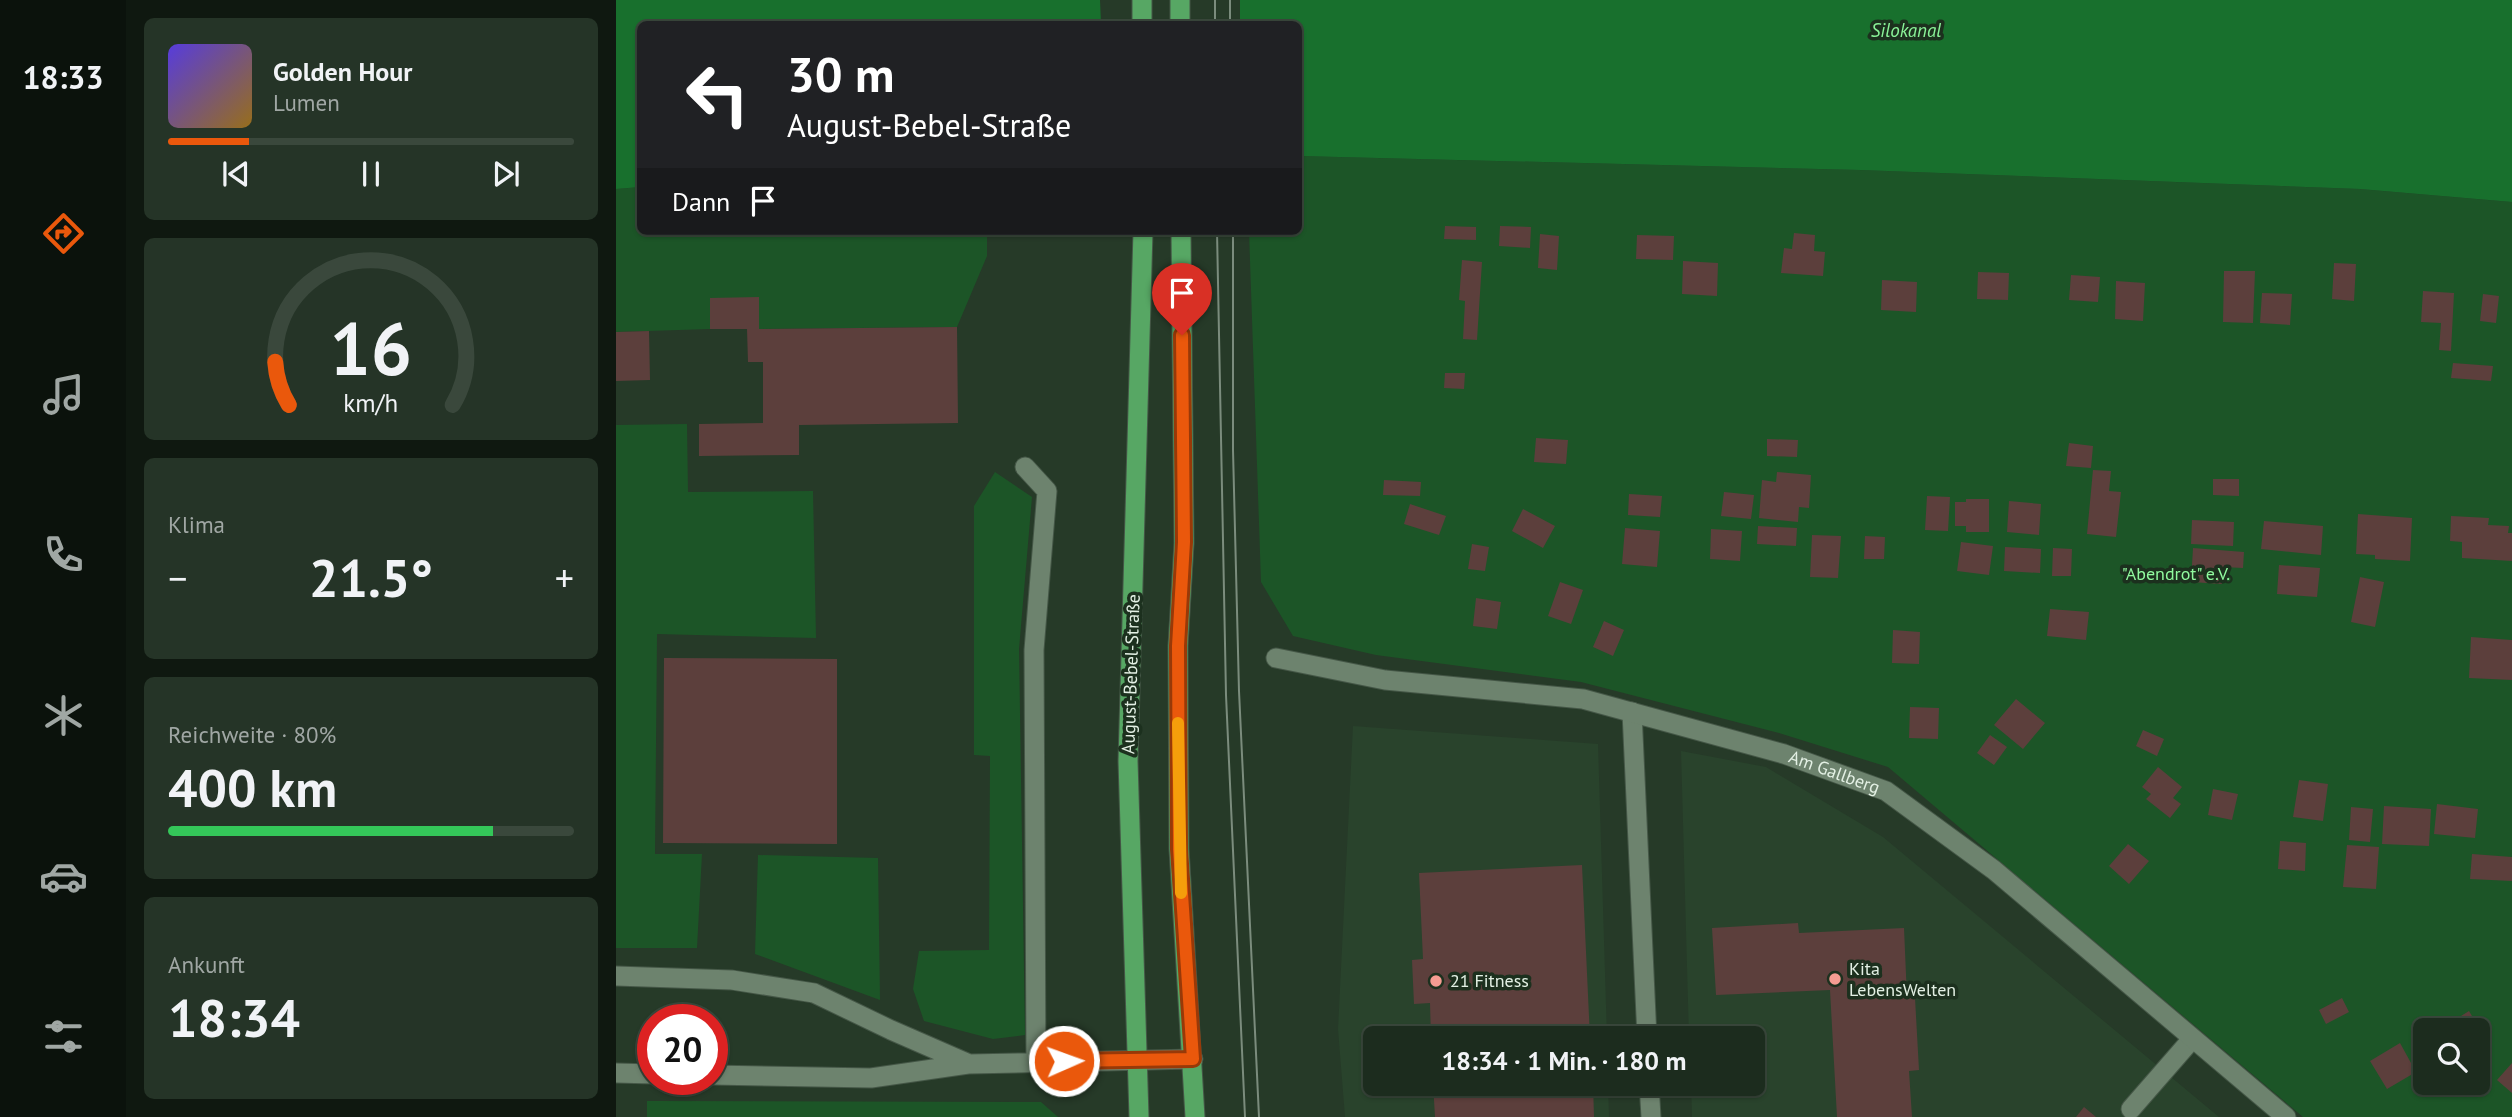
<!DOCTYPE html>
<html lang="de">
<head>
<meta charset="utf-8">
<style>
  body { margin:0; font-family:"PT Sans",sans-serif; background:#253427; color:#f1f3f6; height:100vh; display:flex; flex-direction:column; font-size:26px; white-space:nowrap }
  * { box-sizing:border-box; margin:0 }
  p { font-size:23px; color:#a0a7a4 }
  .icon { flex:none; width:38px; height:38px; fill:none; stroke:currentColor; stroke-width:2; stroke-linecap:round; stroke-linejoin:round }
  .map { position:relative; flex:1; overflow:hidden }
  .drawer { display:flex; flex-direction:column; gap:18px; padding:18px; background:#0f1810; width:490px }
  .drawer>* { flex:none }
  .top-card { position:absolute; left:21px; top:21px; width:665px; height:214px; border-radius:10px; box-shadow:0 2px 5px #0004,0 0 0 2px #3a483c; background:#202124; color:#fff; overflow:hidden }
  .fabs { position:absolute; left:1797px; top:1018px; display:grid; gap:14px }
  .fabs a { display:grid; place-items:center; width:77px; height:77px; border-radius:10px; background:#1c2c1e; box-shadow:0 2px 5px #0004,0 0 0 2px #3a483c; font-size:35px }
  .speed { position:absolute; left:21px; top:1004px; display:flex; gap:14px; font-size:35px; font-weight:700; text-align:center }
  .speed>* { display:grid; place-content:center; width:91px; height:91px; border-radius:50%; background:#1c2c1e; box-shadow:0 2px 5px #0004,0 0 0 2px #3a483c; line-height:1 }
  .speed .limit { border:10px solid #d22; background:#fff; color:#111 }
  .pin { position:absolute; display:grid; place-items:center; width:60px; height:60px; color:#fff; margin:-72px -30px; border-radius:50% 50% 50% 0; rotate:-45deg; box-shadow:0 0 7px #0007 }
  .pin .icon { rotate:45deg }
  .me { position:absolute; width:77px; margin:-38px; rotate:88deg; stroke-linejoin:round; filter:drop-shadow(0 0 5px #0008) }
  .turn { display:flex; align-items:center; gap:24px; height:147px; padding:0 35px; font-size:32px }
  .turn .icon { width:91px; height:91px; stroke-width:2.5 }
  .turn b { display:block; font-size:49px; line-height:60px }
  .then { display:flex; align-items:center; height:66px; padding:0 35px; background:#0003; gap:14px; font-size:26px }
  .big { font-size:52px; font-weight:700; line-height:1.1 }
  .drawer .card { flex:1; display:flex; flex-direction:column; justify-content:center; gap:10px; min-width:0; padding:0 24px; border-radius:10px; background:#253427 }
  .drawer .dial { align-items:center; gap:0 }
  .dial svg { height:182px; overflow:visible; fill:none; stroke:#3a483c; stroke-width:7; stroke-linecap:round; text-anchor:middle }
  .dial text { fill:#f1f3f6; stroke:none }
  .song { display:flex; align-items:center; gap:21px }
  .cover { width:84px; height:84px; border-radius:10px; background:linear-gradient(135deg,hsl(250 70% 55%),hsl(40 70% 35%)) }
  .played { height:7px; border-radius:4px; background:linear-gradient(90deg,#ea580c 20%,#3a483c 20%) }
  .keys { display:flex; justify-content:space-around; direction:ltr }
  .heat { display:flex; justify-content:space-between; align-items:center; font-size:38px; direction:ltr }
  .charge { height:10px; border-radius:5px; background:linear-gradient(90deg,#34c759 80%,#3a483c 0) }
  .trip { position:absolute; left:747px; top:1026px; width:402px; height:70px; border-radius:10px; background:#1c2c1e; box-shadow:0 2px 5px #0004,0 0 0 2px #3a483c; font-weight:700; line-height:70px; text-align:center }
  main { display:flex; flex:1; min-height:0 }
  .dock { display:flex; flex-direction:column; width:126px; justify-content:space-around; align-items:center; background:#0b120c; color:#a0a7a4 }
  .dock .icon { width:49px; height:49px }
  .dock .current { color:#ea580c }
  .dock b { font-size:32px; color:#f1f3f6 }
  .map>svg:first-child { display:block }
  .built { fill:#29432c }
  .green { fill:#1c5527; fill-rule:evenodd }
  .water { fill:#18702d }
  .pier { fill:#263a28 }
  .building { fill:#5c3f3c }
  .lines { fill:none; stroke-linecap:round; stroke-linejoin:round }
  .service-casing { stroke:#455747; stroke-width:21 }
  .minor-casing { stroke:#455747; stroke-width:21 }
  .primary-casing { stroke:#455747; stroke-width:21 }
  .service { stroke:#6d836e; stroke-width:19 }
  .minor { stroke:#6d836e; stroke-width:19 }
  .primary { stroke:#57a764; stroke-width:19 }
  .tram { stroke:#7b8c7d; stroke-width:2 }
  .route-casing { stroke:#983908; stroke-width:18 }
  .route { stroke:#ea580c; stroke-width:12 }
  .slow { stroke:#f59e0b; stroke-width:12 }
  .poi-dot { fill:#f59c92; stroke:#1c301e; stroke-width:2.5 }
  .labels { text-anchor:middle; stroke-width:7; stroke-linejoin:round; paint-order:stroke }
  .park-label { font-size:18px; fill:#91fb9f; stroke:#1c301e }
  .street-label { font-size:18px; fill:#e3f0e4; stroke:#1c301e }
  .poi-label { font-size:18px; fill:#e3f0e4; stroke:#1c301e; text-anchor:start }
  .water-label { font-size:19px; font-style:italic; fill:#8af398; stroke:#1c301e }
</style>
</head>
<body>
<main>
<nav class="dock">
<b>18:33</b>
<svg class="icon current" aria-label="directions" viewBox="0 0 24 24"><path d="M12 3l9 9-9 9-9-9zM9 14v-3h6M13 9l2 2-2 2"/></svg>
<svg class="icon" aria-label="music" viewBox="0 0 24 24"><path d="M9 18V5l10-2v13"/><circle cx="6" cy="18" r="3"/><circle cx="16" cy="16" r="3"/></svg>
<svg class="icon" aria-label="phone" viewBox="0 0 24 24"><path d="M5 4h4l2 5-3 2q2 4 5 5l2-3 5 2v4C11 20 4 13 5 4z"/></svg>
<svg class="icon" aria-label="climate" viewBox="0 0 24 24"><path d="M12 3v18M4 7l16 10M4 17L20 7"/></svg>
<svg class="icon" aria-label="car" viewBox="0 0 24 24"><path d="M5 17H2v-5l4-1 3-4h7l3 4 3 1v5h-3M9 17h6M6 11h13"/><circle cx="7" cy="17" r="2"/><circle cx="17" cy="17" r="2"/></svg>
<svg class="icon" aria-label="filters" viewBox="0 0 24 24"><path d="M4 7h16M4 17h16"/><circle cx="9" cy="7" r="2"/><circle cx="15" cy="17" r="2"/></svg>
</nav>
<section class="drawer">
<div class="card">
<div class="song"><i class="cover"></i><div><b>Golden Hour</b><p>Lumen</p></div></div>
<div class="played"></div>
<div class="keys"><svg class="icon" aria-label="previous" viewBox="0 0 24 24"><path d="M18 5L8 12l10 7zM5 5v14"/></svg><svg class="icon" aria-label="pause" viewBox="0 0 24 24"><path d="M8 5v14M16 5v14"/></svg><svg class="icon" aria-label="next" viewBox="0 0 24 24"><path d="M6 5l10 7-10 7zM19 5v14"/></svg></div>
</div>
<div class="card dial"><svg viewBox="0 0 100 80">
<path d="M14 69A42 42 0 1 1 86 69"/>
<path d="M14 69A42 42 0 0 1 8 50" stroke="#ea580c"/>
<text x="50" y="56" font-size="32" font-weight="700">16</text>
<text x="50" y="72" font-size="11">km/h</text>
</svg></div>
<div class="card"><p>Klima</p>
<div class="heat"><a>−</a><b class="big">21.5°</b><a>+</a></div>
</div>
<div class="card"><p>Reichweite · 80%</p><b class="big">400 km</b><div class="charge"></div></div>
<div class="card"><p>Ankunft</p><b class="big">18:34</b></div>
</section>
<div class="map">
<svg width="1896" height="1117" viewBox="0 0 1896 1117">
  <rect width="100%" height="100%" fill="#263a28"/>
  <path class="built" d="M737 726 982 744 991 1038H760V1083H992L993 1117H729L722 1029Z
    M1065 751 1150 767 1267 837 1603 1117H1076L1075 1083H1138V1038H1073Z"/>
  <path class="green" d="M683 156 1244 170 1744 189 1896 202V1117H1687L1272 767 1163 733 965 682 760 655 677 636 645 582 633 231H682ZM1810 1031H1862V1083H1810Z
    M24 187V231H371V256L341 327 143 329V298H94V329L0 332V189Z
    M71 424 72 492 197 491 200 638 41 634 39 854H86L81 948H0V425Z
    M379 472 416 497 403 649 409 1035 377 1039 308 1021 297 989 303 951 373 950 374 756 358 755V506Z
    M142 855 262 858 264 1000 139 954Z
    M31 1101 425 1102 442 1117H31Z"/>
  <path class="water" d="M0 0H1896V202L1744 189 1244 170 683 156 682 24H24V187L0 189Z"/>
  <path class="pier" d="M484 0H624V24H485Z"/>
  <path class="building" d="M829 226 860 227V240L828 239Z
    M884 226 915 227 914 248 883 246Z
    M1178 233 1199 235 1198 251 1209 252 1207 276 1165 273 1168 248 1176 249Z
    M924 234 943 236 941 270 922 268Z
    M1021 235 1058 236 1057 260 1020 259Z
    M846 260 866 262 861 340 847 339 849 301 843 300Z
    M1067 261 1102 263 1101 296 1066 294Z
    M1718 263 1740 264 1738 301 1716 299Z
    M1608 271H1639L1637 323 1607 322Z
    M1362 272 1393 273 1392 300 1361 299Z
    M1455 275 1484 277 1482 302 1453 300Z
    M1266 280 1301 282 1300 312 1265 310Z
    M1500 281 1529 283 1527 321 1499 319Z
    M1807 291 1838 293 1835 351 1823 350 1825 323 1805 322Z
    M1646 293 1676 294 1674 325 1644 323Z
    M1867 294 1883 296 1880 323 1864 321Z
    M143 297V329L341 327 342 423 183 425V455L83 456V424L147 423V362H132L131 329H94V298Z
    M33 331 34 380 0 381V332Z
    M1837 363 1877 366 1875 381 1835 378Z
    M829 373H849L848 389 828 388Z
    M920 438 952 440 950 464 918 462Z
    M1151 439 1182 440 1181 457 1151 456Z
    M1453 443 1477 446 1475 468 1450 466Z
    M1477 470 1495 471 1493 491 1505 492 1500 537 1471 534Z
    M1161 472 1195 475 1193 508 1183 507 1182 522 1143 518 1146 480 1160 482Z
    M1597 479H1623V496L1597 495Z
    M768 480 805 482 804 496 767 495Z
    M1108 492 1138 495 1135 519 1105 516Z
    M1013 494 1046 496 1044 517 1012 515Z
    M1311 496 1334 497 1332 531 1309 530Z
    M1350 499H1373V532H1350V526H1339V502H1350Z
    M1393 501 1425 504 1423 535 1391 532Z
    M794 504 830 516 823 535 788 524Z
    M907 509 939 526 927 548 896 531Z
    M1742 514 1796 518 1794 561 1759 559V555L1740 554Z
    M1835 516 1873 518 1872 525 1893 526 1892 533H1896V561L1846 558V542L1834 541Z
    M1576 520 1618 522 1617 546 1575 544Z
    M1648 521 1707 526 1705 555 1645 549Z
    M1142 526 1181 528 1180 546 1141 544Z
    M1009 528 1044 531 1041 567 1006 564Z
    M1095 529 1126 531 1124 561 1094 559Z
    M1196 535 1225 536 1222 578 1194 577Z
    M1249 536 1269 537 1268 559H1248Z
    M1345 542 1377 546 1373 575 1341 571Z
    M856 544 873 547 869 571 852 569Z
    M1389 547 1425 549 1424 573 1388 571Z
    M1437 548 1456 549 1455 576H1436Z
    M1577 548 1628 552 1627 568 1607 567 1606 584 1575 582Z
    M1663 565 1704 568 1701 597 1661 594Z
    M1744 577 1768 582 1759 627 1735 622Z
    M944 582 967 590 955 624 932 616Z
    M860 598 885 602 881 629 857 626Z
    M1434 609 1473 612 1470 640 1431 636Z
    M988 621 1008 630 997 656 977 647Z
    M1277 630 1304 632 1303 664 1276 663Z
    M1855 637 1896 640V680L1853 678Z
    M48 658 221 659V844L47 843Z
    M1400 699 1429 723 1407 749 1378 725Z
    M1294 707 1323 708 1322 739 1293 738Z
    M1527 730 1548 739 1541 756 1520 746Z
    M1374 735 1391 747 1378 765 1361 753Z
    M1542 767 1566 787 1557 798 1565 804 1554 818 1530 799 1535 794 1526 787Z
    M1683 780 1712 784 1707 821 1677 817Z
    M1597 789 1622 794 1616 820 1592 815Z
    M1821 804 1862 809 1859 838 1818 834Z
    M1768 806 1815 809 1813 846 1766 844Z
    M1735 807 1757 809 1754 842 1733 840Z
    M1664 841 1690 843 1689 871 1662 869Z
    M1512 844 1533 861 1513 884 1493 866Z
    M1731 845 1763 847 1760 889 1727 887Z
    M1856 854 1896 857V881L1854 879Z
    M966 865 974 1038H815L814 1003 798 1004 796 960 807 959 803 873Z
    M1182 923 1183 933 1288 928 1291 998H1299L1303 1070 1293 1071 1296 1117H1221L1214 990 1100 995 1096 928Z
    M1726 998 1733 1012 1710 1024 1703 1010Z
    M1853 1011 1866 1033 1862 1036V1031H1832L1829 1026Z
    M1784 1043 1800 1072 1771 1089 1754 1061Z
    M1896 1063V1093L1881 1080Z
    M817 1083H977L978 1117H819Z
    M1468 1107 1480 1117H1460Z"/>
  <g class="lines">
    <g class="service-casing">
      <path id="service" d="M409 467 431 491 418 650 420 1062
        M1016 712 1031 1038
        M0 976 116 980 198 993 275 1030 353 1064 577 1059
        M0 1073 37 1074
        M96 1075 255 1078 352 1064
        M1033 1083 1035 1117
        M1515 1109 1576 1039"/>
    </g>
    <g class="minor-casing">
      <g id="minor">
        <path id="s1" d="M660 658 769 680 967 699 1168 754 1270 791 1378 870 1670 1117"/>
      </g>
    </g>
    <g class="primary-casing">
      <path id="primary" d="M526 0V24
        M564 0V24
        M565 231 568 543 562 646 563 849 579 1117
        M523 1117 512 761 527 231"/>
    </g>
    <use href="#service" class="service"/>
    <use href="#minor" class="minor"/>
    <use href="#primary" class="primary"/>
    <path class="tram" d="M599 0V24
      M614 0V24
      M601 231 610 695 629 1117
      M617 231V450L623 691 643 1117"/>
  </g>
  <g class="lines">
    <g class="route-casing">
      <path id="route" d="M448 1061 577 1059 563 849 562 646 568 542 566 335"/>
    </g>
    <use href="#route" class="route"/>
    <path class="slow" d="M562 723 565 893"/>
  </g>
  <g class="poi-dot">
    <circle cx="1219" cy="979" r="7"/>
    <circle cx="820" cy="981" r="7"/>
  </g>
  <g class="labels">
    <g class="park-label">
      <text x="1560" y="580">"Abendrot" e.V.</text>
    </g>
    <g class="street-label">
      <text transform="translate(515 674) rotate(-88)" y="6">August-Bebel-Straße</text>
      <text dy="6" stroke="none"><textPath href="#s1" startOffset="572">Am Gallberg</textPath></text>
    </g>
    <g class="poi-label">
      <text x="1233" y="975">Kita<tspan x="1233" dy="21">LebensWelten</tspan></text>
      <text x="834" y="987">21 Fitness</text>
    </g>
    <g class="water-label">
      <text x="1290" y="37">Silokanal</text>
    </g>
  </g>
</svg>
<div class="fabs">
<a><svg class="icon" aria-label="search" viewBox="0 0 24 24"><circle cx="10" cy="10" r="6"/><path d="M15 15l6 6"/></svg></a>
</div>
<div class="speed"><div class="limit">20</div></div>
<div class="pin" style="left:566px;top:335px;background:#d93025"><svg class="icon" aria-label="arrive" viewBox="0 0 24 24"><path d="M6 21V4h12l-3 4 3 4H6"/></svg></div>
<svg class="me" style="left:448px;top:1061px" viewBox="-20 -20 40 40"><circle r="17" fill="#ea580c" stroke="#fff" stroke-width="3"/><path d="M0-11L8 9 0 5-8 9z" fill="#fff"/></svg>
<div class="trip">18:34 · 1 Min. · 180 m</div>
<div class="top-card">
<div class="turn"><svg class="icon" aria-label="left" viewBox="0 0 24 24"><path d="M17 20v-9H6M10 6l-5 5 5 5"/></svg><div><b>30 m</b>August-Bebel-Straße</div></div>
<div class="then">Dann<svg class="icon" aria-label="arrive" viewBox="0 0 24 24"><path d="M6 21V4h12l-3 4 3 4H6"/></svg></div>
</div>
</div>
</main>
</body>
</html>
